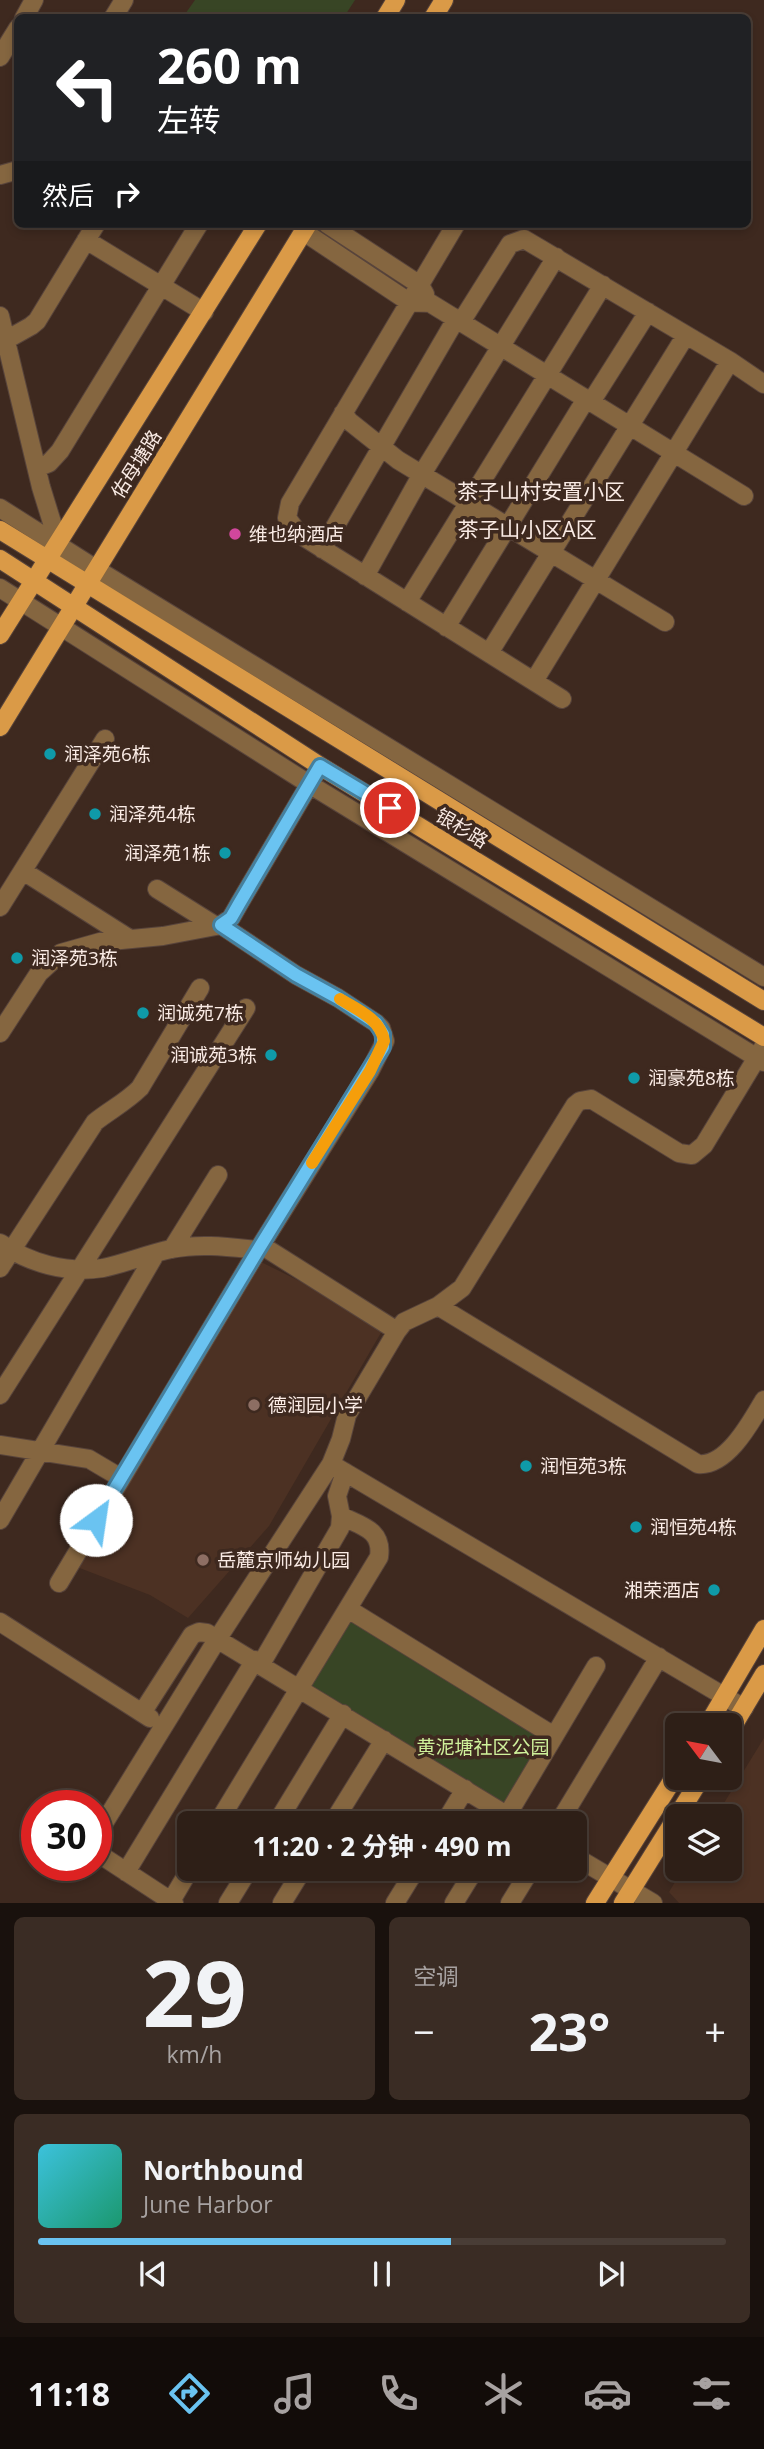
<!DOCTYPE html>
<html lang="zh">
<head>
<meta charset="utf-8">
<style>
  body { margin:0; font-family:"Open Sans","Noto Sans SC",sans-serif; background:#3a2c24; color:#f1f3f6; height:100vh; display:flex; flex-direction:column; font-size:26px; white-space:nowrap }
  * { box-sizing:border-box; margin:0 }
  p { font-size:23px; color:#a7a2a1 }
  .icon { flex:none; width:38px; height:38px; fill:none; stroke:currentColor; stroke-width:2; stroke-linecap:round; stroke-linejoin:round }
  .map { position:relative; height:1903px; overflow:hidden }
  .panel { display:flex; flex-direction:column; gap:14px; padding:14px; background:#19110d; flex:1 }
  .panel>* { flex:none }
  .top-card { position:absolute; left:14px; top:14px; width:737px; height:214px; border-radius:10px; box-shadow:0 4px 10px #0003,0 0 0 2px #493d36; background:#202124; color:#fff; overflow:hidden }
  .needle { width:46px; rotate:302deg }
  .tools { position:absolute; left:665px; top:1713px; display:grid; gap:14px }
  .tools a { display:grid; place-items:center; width:77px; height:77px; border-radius:10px; background:#2e1f17; box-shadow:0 4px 10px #0003,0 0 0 2px #493d36; font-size:35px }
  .speed { position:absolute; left:21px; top:1790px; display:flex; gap:14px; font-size:35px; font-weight:700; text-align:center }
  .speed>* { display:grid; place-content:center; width:91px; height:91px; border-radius:50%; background:#2e1f17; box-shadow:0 4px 10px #0003,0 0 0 2px #493d36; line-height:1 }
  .speed .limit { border:10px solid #d22; background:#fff; color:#111 }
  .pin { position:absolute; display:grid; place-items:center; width:60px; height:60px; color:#fff; margin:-30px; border:4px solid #fff; border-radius:50%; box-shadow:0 2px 7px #0007 }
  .me { position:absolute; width:77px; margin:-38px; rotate:31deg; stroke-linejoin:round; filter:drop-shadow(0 0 5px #0008) }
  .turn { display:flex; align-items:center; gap:24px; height:147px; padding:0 28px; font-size:32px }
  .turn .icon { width:91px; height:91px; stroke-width:2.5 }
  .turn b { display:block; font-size:49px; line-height:60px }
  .then { display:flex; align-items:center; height:66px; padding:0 28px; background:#0003; gap:14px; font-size:26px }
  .big { font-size:52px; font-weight:700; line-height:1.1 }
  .panel .card { flex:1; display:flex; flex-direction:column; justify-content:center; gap:10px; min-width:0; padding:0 24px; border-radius:10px; background:#3a2c24 }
  .panel .dial { align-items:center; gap:0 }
  .dial b { font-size:91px; line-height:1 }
  .song { display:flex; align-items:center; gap:21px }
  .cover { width:84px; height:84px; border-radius:10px; background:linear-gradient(135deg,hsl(190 70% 55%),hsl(160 70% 35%)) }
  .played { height:7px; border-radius:4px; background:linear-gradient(90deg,#6ac3f1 60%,#493d36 60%) }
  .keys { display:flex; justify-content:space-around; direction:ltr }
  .heat { display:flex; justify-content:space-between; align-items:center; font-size:38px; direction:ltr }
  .panel .tiles { flex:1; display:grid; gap:14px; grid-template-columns:1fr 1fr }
  .card:last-child { grid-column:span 2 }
  .trip { position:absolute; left:177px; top:1811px; width:410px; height:70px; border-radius:10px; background:#2e1f17; box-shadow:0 4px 10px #0003,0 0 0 2px #493d36; font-weight:700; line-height:70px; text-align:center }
  .dock { display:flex; height:112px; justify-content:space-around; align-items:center; background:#120c09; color:#a7a2a1 }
  .dock .icon { width:49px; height:49px }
  .dock .selected { color:#6ac3f1 }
  .dock b { font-size:32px; color:#f1f3f6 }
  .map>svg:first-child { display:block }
  .built { fill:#4c3123 }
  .green { fill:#384525 }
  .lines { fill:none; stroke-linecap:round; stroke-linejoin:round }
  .minor-casing { stroke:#58443b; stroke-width:20 }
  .major-casing { stroke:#58443b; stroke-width:20 }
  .minor { stroke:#856640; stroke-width:18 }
  .major { stroke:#da9a47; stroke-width:18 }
  .route-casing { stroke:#457f9d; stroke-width:18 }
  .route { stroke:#6ac3f1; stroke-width:12 }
  .slow { stroke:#f59e0b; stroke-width:12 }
  .hotel-dot { fill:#d1479c; stroke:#3e291f; stroke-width:2.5 }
  .culture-dot { fill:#0f9aa8; stroke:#3e291f; stroke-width:2.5 }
  .education-dot { fill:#8d6e63; stroke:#3e291f; stroke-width:2.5 }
  .labels { text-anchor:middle; stroke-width:7; stroke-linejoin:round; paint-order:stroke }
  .street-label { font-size:19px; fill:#faebe5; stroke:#3e291f }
  .poi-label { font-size:19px; fill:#faebe5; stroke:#3e291f; text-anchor:start }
  .park-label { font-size:19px; fill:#cff19b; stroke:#3e291f }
  .neighbourhood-label { font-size:21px; fill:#faebe5; stroke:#3e291f }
</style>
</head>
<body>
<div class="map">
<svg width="764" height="1903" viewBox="0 0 764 1903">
  <rect width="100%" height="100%" fill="#3e291f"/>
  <path class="built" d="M253 1258 386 1324 269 1526 188 1618 150 1595 77 1567Z
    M764 1738V1903H679L669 1892 683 1869H730V1816H716Z"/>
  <path class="green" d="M195 0H355L344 17H183Z
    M352 1620 548 1738 504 1809 310 1686Z"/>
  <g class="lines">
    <g class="minor-casing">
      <path id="minor" d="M24 18 34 0
        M113 18 124 0
        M0 57 18 28
        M0 175 18 170
        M327 224 420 285 425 294
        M456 224 290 503 287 518 299 534 562 699
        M304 232 409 302 430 303 744 496
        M86 240 204 312
        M0 316 41 487 58 542
        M461 322 510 244 524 239 730 361 764 384
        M6 340 31 326 37 321 96 224
        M591 402 648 312
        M343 413 349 421 398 460 665 622
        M37 468 49 463 60 451 199 224
        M0 508 96 569 764 977
        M322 549 456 319
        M365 576 422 474 556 257
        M0 588 309 784 764 1062
        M407 602 603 285
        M446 627 586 399
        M489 653 686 335
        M534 681 730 361
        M23 871 130 939
        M0 907 105 739
        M221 925 231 918 239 904 315 775
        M0 1033 39 973 61 953 100 942 163 936 216 926
        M0 1243C29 1263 67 1274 103 1268 126 1263 148 1254 171 1249 201 1243 229 1247 258 1250
        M261 1245 397 1331
        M172 1249 218 1175
        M0 1268 95 1122C110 1110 126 1102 140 1088L200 988
        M438 1306 698 1464C727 1467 751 1422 764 1400
        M0 1395 246 1008
        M0 1445 89 1459 121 1478
        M331 1464 744 1708
        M0 1520 156 1253
        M59 1583 258 1250 370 1071 385 1041 381 1028 376 1023 338 998 296 975 221 925 216 926 157 889
        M348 1609 554 1736
        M0 1622 150 1718
        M261 1664 340 1528 341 1516 337 1496 345 1472
        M142 1713 192 1635 199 1632 207 1633 521 1824
        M217 1824 379 1557C383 1530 362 1526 341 1516
        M276 1824 343 1714
        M332 1824 384 1740
        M444 1824 465 1789
        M502 1824 596 1666
        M558 1824 659 1657
        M96 1836 218 1638 331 1464 341 1439 347 1415 397 1331 404 1322 438 1306 462 1288 575 1105 580 1101 591 1099 679 1153 692 1155 704 1145 764 1046
        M96 1852 174 1903
        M574 1856 653 1903
        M126 1872 255 1660
        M171 1901 190 1869
        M228 1903 249 1869
        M282 1903 303 1869
        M395 1903 416 1869
        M454 1903 475 1869
        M510 1903 531 1869"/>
    </g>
    <g class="major-casing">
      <path id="major" d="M385 18 396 0
        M433 18 444 0
        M0 530 764 1001
        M0 559 320 766 764 1037
        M0 635 258 224
        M0 727 308 224
        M707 1726 764 1629
        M730 1731 764 1674
        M595 1903 677 1773
        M623 1903 701 1778"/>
    </g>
    <use href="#minor" class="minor"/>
    <use href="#major" class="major"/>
  </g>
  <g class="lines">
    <g class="route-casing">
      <path id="route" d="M96 1520 258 1250 383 1047V1034L376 1023 338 998 296 975 221 925 231 918 239 904 320 766 390 808"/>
    </g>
    <use href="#route" class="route"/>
    <path class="slow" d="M312 1163 370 1071 384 1041C381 1019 356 1009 340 999"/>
  </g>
  <circle class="hotel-dot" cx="235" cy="534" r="7"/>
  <g class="culture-dot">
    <circle cx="50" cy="754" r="7"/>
    <circle cx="95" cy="814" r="7"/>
    <circle cx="225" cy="853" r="7"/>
    <circle cx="17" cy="958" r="7"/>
    <circle cx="143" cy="1013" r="7"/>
    <circle cx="271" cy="1055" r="7"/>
    <circle cx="634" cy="1078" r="7"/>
    <circle cx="526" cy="1466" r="7"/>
    <circle cx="636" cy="1527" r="7"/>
    <circle cx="714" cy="1590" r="7"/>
  </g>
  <g class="education-dot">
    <circle cx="254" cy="1405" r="7"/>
    <circle cx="203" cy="1560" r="7"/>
  </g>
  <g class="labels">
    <g class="street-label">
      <text transform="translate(136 464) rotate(-58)" y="7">佑母塘路</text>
      <text transform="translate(462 828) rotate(31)" y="7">银杉路</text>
    </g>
    <g class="poi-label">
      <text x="249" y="541">维也纳酒店</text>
      <text x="64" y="761">润泽苑6栋</text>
      <text x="109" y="821">润泽苑4栋</text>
      <text x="211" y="860" text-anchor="end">润泽苑1栋</text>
      <text x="31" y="965">润泽苑3栋</text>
      <text x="157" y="1020">润诚苑7栋</text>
      <text x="257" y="1062" text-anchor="end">润诚苑3栋</text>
      <text x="648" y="1085">润豪苑8栋</text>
      <text x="268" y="1412">德润园小学</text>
      <text x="540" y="1473">润恒苑3栋</text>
      <text x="650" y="1534">润恒苑4栋</text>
      <text x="217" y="1567">岳麓京师幼儿园</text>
      <text x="700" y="1597" text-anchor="end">湘荣酒店</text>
    </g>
    <g class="park-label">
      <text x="483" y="1754">黄泥塘社区公园</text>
    </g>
    <g class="neighbourhood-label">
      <text x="541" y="499">茶子山村安置小区</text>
      <text x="527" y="537">茶子山小区A区</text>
    </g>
  </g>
</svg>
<div class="tools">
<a><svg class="needle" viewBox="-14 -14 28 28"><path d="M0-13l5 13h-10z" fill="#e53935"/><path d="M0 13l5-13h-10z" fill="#a7a2a1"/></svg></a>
<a><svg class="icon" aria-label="layers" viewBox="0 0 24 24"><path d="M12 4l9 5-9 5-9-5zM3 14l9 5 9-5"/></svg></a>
</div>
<div class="speed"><div class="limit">30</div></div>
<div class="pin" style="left:390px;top:808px;background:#d93025"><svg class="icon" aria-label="arrive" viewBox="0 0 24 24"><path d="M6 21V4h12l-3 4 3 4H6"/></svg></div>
<svg class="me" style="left:96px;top:1520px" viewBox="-20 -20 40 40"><circle r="19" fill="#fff"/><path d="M0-13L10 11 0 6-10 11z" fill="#6ac3f1"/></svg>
<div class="trip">11:20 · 2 分钟 · 490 m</div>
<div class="top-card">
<div class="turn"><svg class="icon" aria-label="left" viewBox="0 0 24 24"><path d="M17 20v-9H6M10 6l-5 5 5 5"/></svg><div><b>260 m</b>左转</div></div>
<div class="then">然后<svg class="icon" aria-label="right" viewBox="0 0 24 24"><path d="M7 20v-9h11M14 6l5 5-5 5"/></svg></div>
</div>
</div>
<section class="panel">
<div class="tiles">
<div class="card dial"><b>29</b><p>km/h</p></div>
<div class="card"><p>空调</p>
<div class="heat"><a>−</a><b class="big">23°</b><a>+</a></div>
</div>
<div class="card">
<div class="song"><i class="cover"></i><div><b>Northbound</b><p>June Harbor</p></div></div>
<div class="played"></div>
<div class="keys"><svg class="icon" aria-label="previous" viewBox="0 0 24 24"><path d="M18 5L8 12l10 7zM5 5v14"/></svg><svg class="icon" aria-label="pause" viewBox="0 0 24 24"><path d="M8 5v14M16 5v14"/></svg><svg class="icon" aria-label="next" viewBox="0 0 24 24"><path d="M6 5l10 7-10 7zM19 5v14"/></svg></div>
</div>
</div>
</section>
<nav class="dock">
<b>11:18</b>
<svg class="icon selected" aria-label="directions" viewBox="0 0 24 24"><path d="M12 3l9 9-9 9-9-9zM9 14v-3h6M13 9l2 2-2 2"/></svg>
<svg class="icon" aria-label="music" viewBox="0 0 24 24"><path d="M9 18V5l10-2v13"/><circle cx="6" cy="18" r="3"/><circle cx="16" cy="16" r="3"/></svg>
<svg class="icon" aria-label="phone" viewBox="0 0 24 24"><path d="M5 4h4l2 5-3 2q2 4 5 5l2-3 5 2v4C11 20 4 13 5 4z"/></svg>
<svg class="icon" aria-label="climate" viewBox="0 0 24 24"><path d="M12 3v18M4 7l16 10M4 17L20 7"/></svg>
<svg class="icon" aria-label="car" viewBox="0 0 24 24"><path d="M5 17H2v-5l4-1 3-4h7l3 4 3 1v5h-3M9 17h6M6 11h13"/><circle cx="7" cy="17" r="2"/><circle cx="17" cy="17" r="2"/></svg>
<svg class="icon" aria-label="filters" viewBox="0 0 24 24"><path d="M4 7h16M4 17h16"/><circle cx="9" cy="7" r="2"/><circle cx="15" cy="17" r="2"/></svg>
</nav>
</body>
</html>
